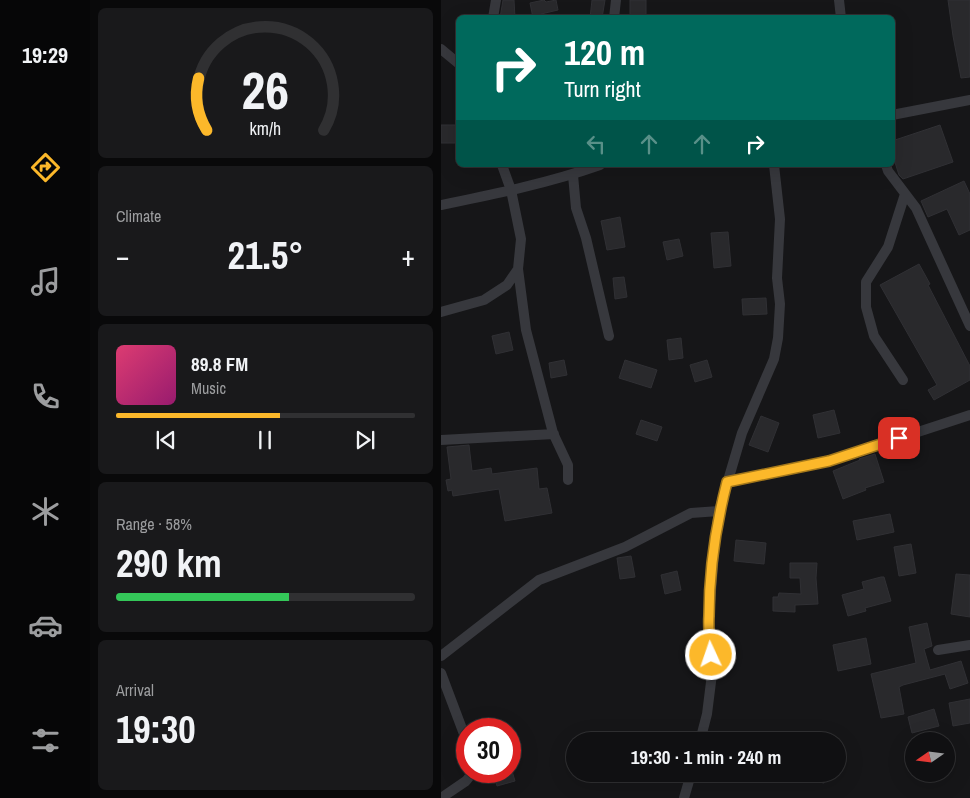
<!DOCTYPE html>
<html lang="en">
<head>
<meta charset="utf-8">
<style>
  body { margin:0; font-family:"Archivo Narrow",sans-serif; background:#19191b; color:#f1f3f6; height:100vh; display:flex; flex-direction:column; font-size:19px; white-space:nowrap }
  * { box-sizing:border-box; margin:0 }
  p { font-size:16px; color:#9c9d9f }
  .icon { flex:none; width:28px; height:28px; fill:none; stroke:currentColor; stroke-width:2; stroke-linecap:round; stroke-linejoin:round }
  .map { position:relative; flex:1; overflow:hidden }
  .drawer { display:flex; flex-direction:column; gap:8px; padding:8px; background:#09090a; width:351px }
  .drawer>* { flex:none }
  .guide { position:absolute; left:15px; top:15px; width:439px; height:152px; border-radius:8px; box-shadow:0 5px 20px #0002,0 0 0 1px #303032; background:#00695c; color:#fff; overflow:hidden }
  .needle { width:32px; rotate:256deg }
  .fabs { position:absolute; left:464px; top:732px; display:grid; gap:10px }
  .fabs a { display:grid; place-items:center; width:50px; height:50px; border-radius:50%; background:#101012; box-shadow:0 5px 20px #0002,0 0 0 1px #303032; font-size:25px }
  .speed { position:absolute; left:15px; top:718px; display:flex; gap:10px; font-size:25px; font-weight:700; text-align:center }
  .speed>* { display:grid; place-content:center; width:65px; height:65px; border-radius:50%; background:#101012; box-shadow:0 5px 20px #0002,0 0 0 1px #303032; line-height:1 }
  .speed .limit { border:8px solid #d22; background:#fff; color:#111 }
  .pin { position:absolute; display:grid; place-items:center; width:42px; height:42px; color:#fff; margin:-21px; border-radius:10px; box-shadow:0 2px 8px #0006 }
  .me { position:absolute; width:55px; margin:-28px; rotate:357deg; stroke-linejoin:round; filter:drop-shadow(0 0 4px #0008) }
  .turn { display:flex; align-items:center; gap:18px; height:105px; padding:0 25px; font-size:22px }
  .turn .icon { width:65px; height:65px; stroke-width:2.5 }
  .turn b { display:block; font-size:35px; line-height:42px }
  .lanes { display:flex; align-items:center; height:48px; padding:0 25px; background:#0003; justify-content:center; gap:25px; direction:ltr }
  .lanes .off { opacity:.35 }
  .big { font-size:38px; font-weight:700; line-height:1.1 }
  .drawer .widget { flex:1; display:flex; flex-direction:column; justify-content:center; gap:8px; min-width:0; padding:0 18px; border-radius:8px; background:#19191b }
  .drawer .dial { align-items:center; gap:0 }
  .dial svg { height:130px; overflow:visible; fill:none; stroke:#303032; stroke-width:7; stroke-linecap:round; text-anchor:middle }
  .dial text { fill:#f1f3f6; stroke:none }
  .song { display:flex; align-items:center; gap:15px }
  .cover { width:60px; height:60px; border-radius:8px; background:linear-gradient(135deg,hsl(340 70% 55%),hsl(320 70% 35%)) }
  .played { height:5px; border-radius:2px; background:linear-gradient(90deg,#fcb82a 55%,#303032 55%) }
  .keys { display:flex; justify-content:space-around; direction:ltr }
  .heat { display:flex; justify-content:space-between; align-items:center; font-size:28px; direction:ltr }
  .charge { height:8px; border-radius:4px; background:linear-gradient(90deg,#34c759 58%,#303032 0) }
  .trip { position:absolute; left:125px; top:732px; width:280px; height:50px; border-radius:25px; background:#101012; box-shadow:0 5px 20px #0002,0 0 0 1px #303032; font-weight:700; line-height:50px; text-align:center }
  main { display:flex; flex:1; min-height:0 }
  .tabs { display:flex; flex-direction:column; width:90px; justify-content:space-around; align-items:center; background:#060607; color:#9c9d9f }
  .tabs .icon { width:35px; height:35px }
  .tabs .on { color:#fcb82a }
  .tabs b { font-size:22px; color:#f1f3f6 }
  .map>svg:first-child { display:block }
  .building { fill:#29292c; stroke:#303034 }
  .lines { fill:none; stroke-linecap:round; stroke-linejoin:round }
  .minor { stroke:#37383d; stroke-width:10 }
  .route-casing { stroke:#a4781b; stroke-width:12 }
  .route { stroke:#fcb82a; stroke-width:9 }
</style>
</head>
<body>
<main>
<nav class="tabs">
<b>19:29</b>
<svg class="icon on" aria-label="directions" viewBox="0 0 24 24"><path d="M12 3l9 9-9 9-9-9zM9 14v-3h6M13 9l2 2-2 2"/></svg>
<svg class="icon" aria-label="music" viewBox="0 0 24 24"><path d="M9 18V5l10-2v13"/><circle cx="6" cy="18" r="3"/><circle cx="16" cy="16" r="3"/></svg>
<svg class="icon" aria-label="phone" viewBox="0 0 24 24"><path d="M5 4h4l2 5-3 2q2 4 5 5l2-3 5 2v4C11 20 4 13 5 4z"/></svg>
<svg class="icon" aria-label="climate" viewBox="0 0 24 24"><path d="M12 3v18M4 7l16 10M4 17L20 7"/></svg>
<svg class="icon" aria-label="car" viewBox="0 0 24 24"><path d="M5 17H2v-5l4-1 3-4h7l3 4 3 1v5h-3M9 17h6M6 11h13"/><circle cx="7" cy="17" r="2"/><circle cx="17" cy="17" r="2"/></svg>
<svg class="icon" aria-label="filters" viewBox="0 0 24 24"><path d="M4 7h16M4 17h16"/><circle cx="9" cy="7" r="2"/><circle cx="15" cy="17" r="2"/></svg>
</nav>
<section class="drawer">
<div class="widget dial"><svg viewBox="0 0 100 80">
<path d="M14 69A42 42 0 1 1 86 69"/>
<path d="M14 69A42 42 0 0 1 9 37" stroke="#fcb82a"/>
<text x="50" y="56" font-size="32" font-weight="700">26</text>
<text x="50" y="72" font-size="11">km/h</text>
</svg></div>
<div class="widget"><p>Climate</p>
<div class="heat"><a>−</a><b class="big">21.5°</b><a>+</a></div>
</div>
<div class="widget">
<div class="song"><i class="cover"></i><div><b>89.8 FM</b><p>Music</p></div></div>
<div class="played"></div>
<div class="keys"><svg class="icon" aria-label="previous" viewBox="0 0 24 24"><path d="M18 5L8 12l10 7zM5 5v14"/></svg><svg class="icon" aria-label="pause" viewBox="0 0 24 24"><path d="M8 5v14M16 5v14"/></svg><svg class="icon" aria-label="next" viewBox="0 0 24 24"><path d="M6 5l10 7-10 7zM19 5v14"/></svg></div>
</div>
<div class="widget"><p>Range · 58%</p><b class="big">290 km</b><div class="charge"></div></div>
<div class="widget"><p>Arrival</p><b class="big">19:30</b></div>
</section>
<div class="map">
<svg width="529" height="798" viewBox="0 0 529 798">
  <rect width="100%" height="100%" fill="#161618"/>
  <path class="building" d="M62 0H73L74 18H59Z
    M103 0 105 2 115 0 117 10 100 14 101 16 92 18 89 3Z
    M151 0H164L161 18H149Z
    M189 0H205V18H189Z
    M507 0H529V77L520 78 512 36Z
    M0 125H16L17 143H0Z
    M499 125 512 162 462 179 458 175 451 153V141Z
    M523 181 529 194V230L518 235 506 209 487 217 480 201Z
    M179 217 184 247 166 250 160 221Z
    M287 232 290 266 273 268 270 233Z
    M238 239 242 256 226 260 222 242Z
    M478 264 489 284 487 285 529 366V380L493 400 487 390 496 385 439 285Z
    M183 277 186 297 174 299 172 278Z
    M325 298 326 314 302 315 301 299Z
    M68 332 72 350 55 354 51 336Z
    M240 338 242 358 228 360 226 340Z
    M123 360 126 375 110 378 108 363Z
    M184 360 216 370 210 388 178 378Z
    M266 360 271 377 254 382 249 365Z
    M393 410 399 433 377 438 372 415Z
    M320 416 338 423 327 452 308 445Z
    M200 420 221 427 216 441 195 434Z
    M28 445 31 471 50 468 51 474 96 468 98 489 106 488 111 513 64 521 58 489 12 496 11 490 7 491 5 480 10 479 6 447Z
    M434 454 443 482 424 488 425 490 402 499 392 471 419 460 418 459Z
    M449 514 453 532 416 540 412 521Z
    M295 540 325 543 323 564 293 561Z
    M470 544 475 573 458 576 453 547Z
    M190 556 194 577 179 579 176 558Z
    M349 563H376L375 578 377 604 354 605V612L332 611V597H337L338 593 360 594 359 578H349Z
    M236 571 240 590 224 594 220 575Z
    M515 574 529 575V617L510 614Z
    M440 577H443L450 601 424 608 425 611 407 616 401 595 423 589 421 582Z
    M486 623 491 646 483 649 489 670 520 661 527 683 509 689 504 674 462 685 458 687 463 714 440 718 430 674 475 663 468 627Z
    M425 638 430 664 397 671 392 645Z
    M529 699V723L512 726 508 703Z
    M493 709 498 726 471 733 467 717Z
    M52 771H71L74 781 56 786Z
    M356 774H385L383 783 356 778Z"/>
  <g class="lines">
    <path class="minor" d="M398 0 400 18
      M52 18 55 0
      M173 18 175 0
      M0 49 18 64
      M451 115 529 100
      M61 165 70 190 80 239 77 269 85 330 112 433 127 465V480
      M445 165 447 171 475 208 529 326
      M132 175 135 208 145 238 168 336
      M0 205C54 194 108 183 159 165
      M0 312 43 300 66 285 77 269
      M462 380 433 336 425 307V282L447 247 464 194
      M0 440 113 434
      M286 482 388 461 529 415
      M497 650 529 645
      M0 656 98 580 184 547 250 513 278 511
      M0 673 26 742
      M259 741 266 714 271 674 268 617 274 541 278 511 301 433 333 359 337 338 339 304 336 278 339 219 333 165
      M0 798 25 781 33 771
      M243 798 250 774"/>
  </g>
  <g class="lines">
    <g class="route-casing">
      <path id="route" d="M270 655C269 642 267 629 268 616 268 571 275 525 286 482L388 461 458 438"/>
    </g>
    <use href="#route" class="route"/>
  </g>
</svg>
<div class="fabs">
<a><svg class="needle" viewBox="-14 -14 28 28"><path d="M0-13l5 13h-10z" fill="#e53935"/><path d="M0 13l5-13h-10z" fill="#9c9d9f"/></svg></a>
</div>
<div class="speed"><div class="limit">30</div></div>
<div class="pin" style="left:458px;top:438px;background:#d93025"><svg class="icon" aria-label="arrive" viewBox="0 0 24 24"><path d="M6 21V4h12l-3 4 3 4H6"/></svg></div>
<svg class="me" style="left:270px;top:655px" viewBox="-20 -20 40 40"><circle r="17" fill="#fcb82a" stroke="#fff" stroke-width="3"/><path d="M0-11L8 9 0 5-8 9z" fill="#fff"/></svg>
<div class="trip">19:30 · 1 min · 240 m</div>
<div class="guide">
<div class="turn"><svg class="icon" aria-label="right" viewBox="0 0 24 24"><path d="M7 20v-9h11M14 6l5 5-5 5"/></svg><div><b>120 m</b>Turn right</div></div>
<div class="lanes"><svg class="icon off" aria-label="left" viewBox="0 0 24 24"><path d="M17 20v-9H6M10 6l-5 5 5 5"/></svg><svg class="icon off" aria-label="ahead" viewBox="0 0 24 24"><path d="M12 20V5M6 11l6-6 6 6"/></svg><svg class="icon off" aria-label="ahead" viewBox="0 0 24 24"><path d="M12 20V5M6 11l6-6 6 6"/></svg><svg class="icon" aria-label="right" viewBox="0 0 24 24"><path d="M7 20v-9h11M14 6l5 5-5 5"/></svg></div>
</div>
</div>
</main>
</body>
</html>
